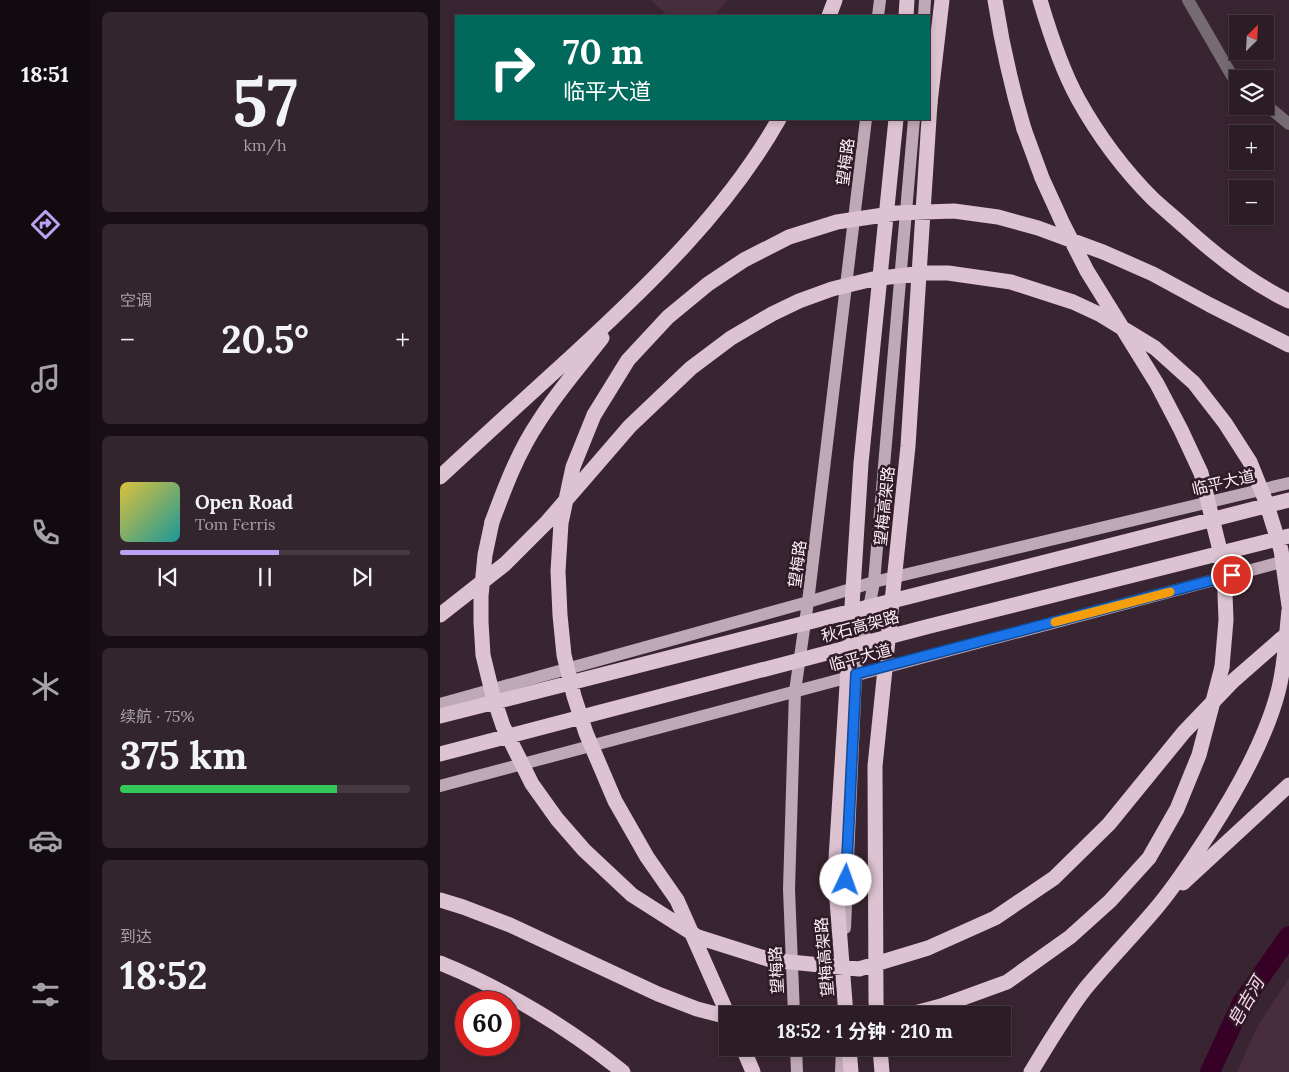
<!DOCTYPE html>
<html lang="zh">
<head>
<meta charset="utf-8">
<style>
  body { margin:0; font-family:Lora,"Noto Sans SC",serif; background:#33252d; color:#f1f3f6; height:100vh; display:flex; flex-direction:column; font-size:19px; white-space:nowrap }
  * { box-sizing:border-box; margin:0 }
  p { font-size:16px; color:#a6a1a7 }
  .icon { flex:none; width:28px; height:28px; fill:none; stroke:currentColor; stroke-width:2; stroke-linecap:round; stroke-linejoin:round }
  .map { position:relative; flex:1; overflow:hidden }
  .sheet { display:flex; flex-direction:column; gap:12px; padding:12px; background:#180f14; width:350px }
  .sheet>* { flex:none }
  .top-card { position:absolute; left:15px; top:15px; width:475px; height:105px; border-radius:0px; box-shadow:0 2px 8px #0003,0 0 0 1px #473a42; background:#00695c; color:#fff; overflow:hidden }
  .needle { width:32px; rotate:24deg }
  .controls { position:absolute; left:789px; top:15px; display:grid; gap:10px }
  .controls a { display:grid; place-items:center; width:45px; height:45px; border-radius:0px; background:#2b1c25; box-shadow:0 2px 8px #0003,0 0 0 1px #473a42; font-size:25px }
  .speed { position:absolute; left:15px; top:991px; display:flex; gap:10px; font-size:25px; font-weight:700; text-align:center }
  .speed>* { display:grid; place-content:center; width:65px; height:65px; border-radius:50%; background:#2b1c25; box-shadow:0 2px 8px #0003,0 0 0 1px #473a42; line-height:1 }
  .speed .limit { border:8px solid #d22; background:#fff; color:#111 }
  .pin { position:absolute; display:grid; place-items:center; width:42px; height:42px; color:#fff; margin:-21px; border:2px solid #fff; border-radius:50%; box-shadow:0 1px 5px #0007 }
  .me { position:absolute; width:55px; margin:-28px; rotate:3deg; stroke-linejoin:round; filter:drop-shadow(0 0 4px #0008) }
  .turn { display:flex; align-items:center; gap:18px; height:105px; padding:0 25px; font-size:22px }
  .turn .icon { width:65px; height:65px; stroke-width:2.5 }
  .turn b { display:block; font-size:35px; line-height:42px }
  .big { font-size:38px; font-weight:700; line-height:1.1 }
  .sheet .widget { flex:1; display:flex; flex-direction:column; justify-content:center; gap:8px; min-width:0; padding:0 18px; border-radius:8px; background:#33252d }
  .sheet .dial { align-items:center; gap:0 }
  .dial b { font-size:65px; line-height:1 }
  .song { display:flex; align-items:center; gap:15px }
  .cover { width:60px; height:60px; border-radius:8px; background:linear-gradient(135deg,hsl(50 70% 55%),hsl(180 70% 35%)) }
  .played { height:5px; border-radius:2px; background:linear-gradient(90deg,#bca0f2 55%,#473a42 55%) }
  .keys { display:flex; justify-content:space-around; direction:ltr }
  .heat { display:flex; justify-content:space-between; align-items:center; font-size:28px; direction:ltr }
  .charge { height:8px; border-radius:4px; background:linear-gradient(90deg,#34c759 75%,#473a42 0) }
  .trip { position:absolute; left:279px; top:1006px; width:292px; height:50px; border-radius:0px; background:#2b1c25; box-shadow:0 2px 8px #0003,0 0 0 1px #473a42; font-weight:700; line-height:50px; text-align:center }
  main { display:flex; flex:1; min-height:0 }
  .tab-bar { display:flex; flex-direction:column; width:90px; justify-content:space-around; align-items:center; background:#110b0f; color:#a6a1a7 }
  .tab-bar .icon { width:35px; height:35px }
  .tab-bar .selected { color:#bca0f2 }
  .tab-bar b { font-size:22px; color:#f1f3f6 }
  .map>svg:first-child { display:block }
  .built { fill:#482d3d }
  .lines { fill:none; stroke-linecap:round; stroke-linejoin:round }
  .canal { stroke:#370027; stroke-width:20 }
  .minor { stroke:#766b71; stroke-width:12 }
  .major { stroke:#bfa9b6; stroke-width:12 }
  .highway { stroke:#ddc2d1; stroke-width:15 }
  .highway-bridge { stroke:#ddc2d1; stroke-width:15 }
  .route-casing { stroke:#114b97; stroke-width:12 }
  .route { stroke:#1a73e8; stroke-width:9 }
  .slow { stroke:#f59e0b; stroke-width:9 }
  .labels { text-anchor:middle; stroke-width:5; stroke-linejoin:round; paint-order:stroke }
  .street-label { font-size:16px; fill:#fceef6; stroke:#2f1b27 }
  .water-label { font-size:18px; font-style:italic; fill:#fed7ed; stroke:#2f1b27 }
</style>
</head>
<body>
<main>
<nav class="tab-bar">
<b>18:51</b>
<svg class="icon selected" aria-label="directions" viewBox="0 0 24 24"><path d="M12 3l9 9-9 9-9-9zM9 14v-3h6M13 9l2 2-2 2"/></svg>
<svg class="icon" aria-label="music" viewBox="0 0 24 24"><path d="M9 18V5l10-2v13"/><circle cx="6" cy="18" r="3"/><circle cx="16" cy="16" r="3"/></svg>
<svg class="icon" aria-label="phone" viewBox="0 0 24 24"><path d="M5 4h4l2 5-3 2q2 4 5 5l2-3 5 2v4C11 20 4 13 5 4z"/></svg>
<svg class="icon" aria-label="climate" viewBox="0 0 24 24"><path d="M12 3v18M4 7l16 10M4 17L20 7"/></svg>
<svg class="icon" aria-label="car" viewBox="0 0 24 24"><path d="M5 17H2v-5l4-1 3-4h7l3 4 3 1v5h-3M9 17h6M6 11h13"/><circle cx="7" cy="17" r="2"/><circle cx="17" cy="17" r="2"/></svg>
<svg class="icon" aria-label="filters" viewBox="0 0 24 24"><path d="M4 7h16M4 17h16"/><circle cx="9" cy="7" r="2"/><circle cx="15" cy="17" r="2"/></svg>
</nav>
<section class="sheet">
<div class="widget dial"><b>57</b><p>km/h</p></div>
<div class="widget"><p>空调</p>
<div class="heat"><a>−</a><b class="big">20.5°</b><a>+</a></div>
</div>
<div class="widget">
<div class="song"><i class="cover"></i><div><b>Open Road</b><p>Tom Ferris</p></div></div>
<div class="played"></div>
<div class="keys"><svg class="icon" aria-label="previous" viewBox="0 0 24 24"><path d="M18 5L8 12l10 7zM5 5v14"/></svg><svg class="icon" aria-label="pause" viewBox="0 0 24 24"><path d="M8 5v14M16 5v14"/></svg><svg class="icon" aria-label="next" viewBox="0 0 24 24"><path d="M6 5l10 7-10 7zM19 5v14"/></svg></div>
</div>
<div class="widget"><p>续航 · 75%</p><b class="big">375 km</b><div class="charge"></div></div>
<div class="widget"><p>到达</p><b class="big">18:52</b></div>
</section>
<div class="map">
<svg width="849" height="1072" viewBox="0 0 849 1072">
  <rect width="100%" height="100%" fill="#392531"/>
  <path class="built" d="M211 0H288L274 16H228Z
    M849 978V1072H797L816 1029Z"/>
  <g class="lines">
    <path class="canal" d="M770 1072 802 1003 849 936"/>
    <path class="minor" d="M748 0 792 76 798 81
      M825 104 849 124"/>
    <path class="major" d="M438 16 440 0
      M484 16 485 0
      M0 704 368 602 434 582 849 483
      M0 786 849 560
      M405 928 416 675 434 582 474 119
      M354 1015 349 889 355 691 368 602 426 119
      M356 1048 357 1072
      M401 1072 402 1048"/>
    <path class="highway" d="M555 0C562 45 571 85 584 129
      M600 0C610 34 621 68 638 99 658 135 684 170 713 199 724 209 736 219 747 229 778 257 811 283 849 301
      M389 16 395 0
      M466 16 467 0
      M490 103 502 0
      M0 477C44 436 88 396 132 356 209 285 287 211 339 119
      M52 522C65 487 78 452 99 421 118 391 141 365 162 338
      M743 883 849 785
      M0 900 23 907 70 925 218 994 257 1009 288 1017
      M0 963C64 989 129 1028 183 1072
      M467 1015 501 1006 567 982 630 937 670 901 709 858 737 809 759 755 782 667
      M303 1048 313 1072
      M409 1048 411 1072
      M440 1048 442 1072
      M591 1072C608 1044 625 1015 645 989 668 961 694 935 718 906 737 883 754 857 770 832 797 790 825 741 838 692 845 666 846 637 849 610"/>
    <path class="highway-bridge" d="M584 129 602 178 623 224 647 271 717 384 741 430 761 473 784 567 786 620 782 667
      M52 522 45 555 41 596V622L43 655 53 696 63 726 92 784 117 819 144 850 192 895 258 937 331 960 419 969 488 948 555 918 614 878 669 824 744 732 793 681 841 639 849 633
      M0 615 65 564 107 522 190 426 251 368 291 338 332 314 359 301 392 289 433 279 483 273H508L571 282 633 302 661 315 715 348 754 383 785 423 810 462 826 502 841 550 849 606
      M0 716 849 500
      M0 754 490 626 849 536
      M288 1015 237 900 207 857 175 801 146 733 134 696 124 655 120 615 118 571 121 523 133 467 154 415 188 360 228 317 268 284 304 260 349 237 397 222 457 213 514 211 558 217 598 228 663 252 713 274 770 305 849 345
      M406 1015 395 875 421 463 456 119
      M437 1015 436 1002 435 766 468 446 490 103"/>
  </g>
  <g class="lines">
    <g class="route-casing">
      <path id="route" d="M406 880 416 674 792 575"/>
    </g>
    <use href="#route" class="route"/>
    <path class="slow" d="M615 622 730 592"/>
  </g>
  <g class="labels">
    <g class="street-label">
      <text transform="translate(405 162) rotate(-83)" y="6">望梅路</text>
      <text transform="translate(783 482) rotate(-13)" y="6">临平大道</text>
      <text transform="translate(444 506) rotate(-84)" y="6">望梅高架路</text>
      <text transform="translate(357 564) rotate(-83)" y="6">望梅路</text>
      <text transform="translate(420 626) rotate(-15)" y="6">秋石高架路</text>
      <text transform="translate(420 657) rotate(-15)" y="6">临平大道</text>
      <text transform="translate(384 957) rotate(-95)" y="6">望梅高架路</text>
      <text transform="translate(336 970) rotate(-93)" y="6">望梅路</text>
    </g>
    <g class="water-label">
      <text transform="translate(806 1002) rotate(-60)" y="6">皂吉河</text>
    </g>
  </g>
</svg>
<div class="controls">
<a><svg class="needle" viewBox="-14 -14 28 28"><path d="M0-13l5 13h-10z" fill="#e53935"/><path d="M0 13l5-13h-10z" fill="#a6a1a7"/></svg></a>
<a><svg class="icon" aria-label="layers" viewBox="0 0 24 24"><path d="M12 4l9 5-9 5-9-5zM3 14l9 5 9-5"/></svg></a>
<a>+</a>
<a>−</a>
</div>
<div class="speed"><div class="limit">60</div></div>
<div class="pin" style="left:792px;top:575px;background:#d93025"><svg class="icon" aria-label="arrive" viewBox="0 0 24 24"><path d="M6 21V4h12l-3 4 3 4H6"/></svg></div>
<svg class="me" style="left:406px;top:880px" viewBox="-20 -20 40 40"><circle r="19" fill="#fff"/><path d="M0-13L10 11 0 6-10 11z" fill="#1a73e8"/></svg>
<div class="trip">18:52 · 1 分钟 · 210 m</div>
<div class="top-card">
<div class="turn"><svg class="icon" aria-label="right" viewBox="0 0 24 24"><path d="M7 20v-9h11M14 6l5 5-5 5"/></svg><div><b>70 m</b>临平大道</div></div>
</div>
</div>
</main>
</body>
</html>
